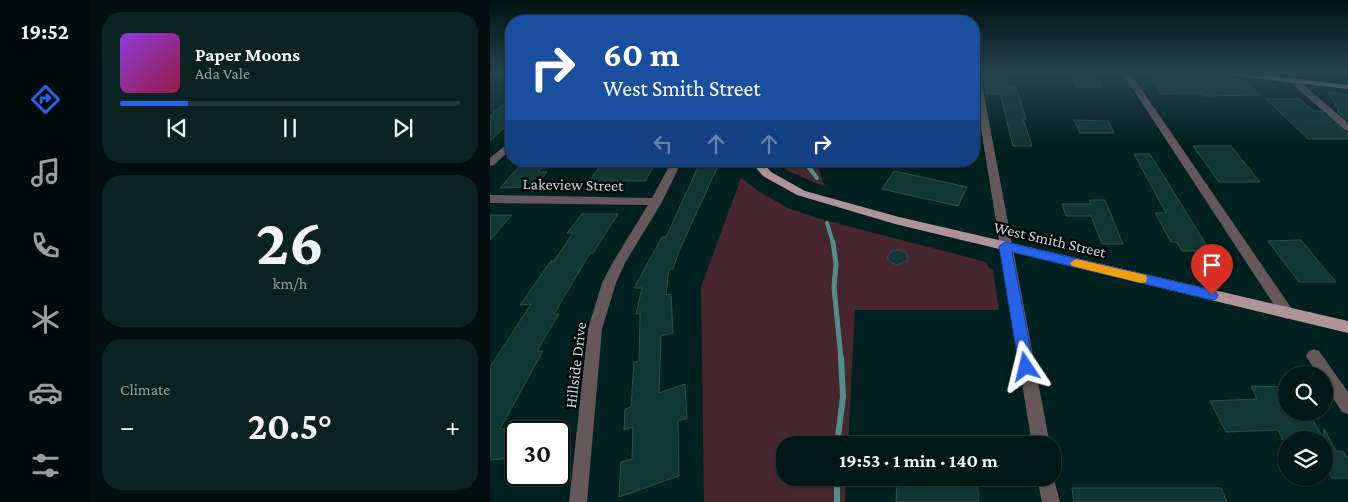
<!DOCTYPE html>
<html lang="en">
<head>
<meta charset="utf-8">
<style>
  body { margin:0; font-family:"Crimson Pro",serif; background:#0a2220; color:#f1f3f6; height:100vh; display:flex; flex-direction:column; font-size:19px; white-space:nowrap }
  * { box-sizing:border-box; margin:0 }
  p { font-size:16px; color:#95a0a1 }
  .icon { flex:none; width:28px; height:28px; fill:none; stroke:currentColor; stroke-width:2; stroke-linecap:round; stroke-linejoin:round }
  .map { position:relative; flex:1; overflow:hidden }
  .panel { display:flex; flex-direction:column; gap:12px; padding:12px; background:#000e0d; width:400px }
  .panel>* { flex:none }
  .guide { position:absolute; left:15px; top:15px; width:475px; height:152px; border-radius:20px; box-shadow:0 1px 4px #0004,0 0 0 1px #223836; background:#1a4fa0; color:#fff; overflow:hidden }
  .buttons { position:absolute; left:788px; top:366px; display:grid; gap:10px }
  .buttons a { display:grid; place-items:center; width:55px; height:55px; border-radius:50%; background:#001917; box-shadow:0 1px 4px #0004,0 0 0 1px #223836; font-size:25px }
  .speed { position:absolute; left:15px; top:421px; display:flex; gap:10px; font-size:25px; font-weight:700; text-align:center }
  .speed>* { display:grid; place-content:center; width:65px; height:65px; border-radius:50%; background:#001917; box-shadow:0 1px 4px #0004,0 0 0 1px #223836; line-height:1 }
  .speed .limit { border:2px solid #111; border-radius:8px; background:#fff; color:#111 }
  .pin { position:absolute; display:grid; place-items:center; width:42px; height:42px; color:#fff; margin:-51px -21px; border-radius:50% 50% 50% 0; rotate:-45deg; box-shadow:0 0 5px #0007 }
  .pin .icon { rotate:45deg }
  .me { position:absolute; width:55px; margin:-28px; rotate:350deg; stroke-linejoin:round; filter:drop-shadow(0 0 4px #0008) }
  .turn { display:flex; align-items:center; gap:18px; height:105px; padding:0 15px; font-size:22px }
  .turn .icon { width:65px; height:65px; stroke-width:2.5 }
  .turn b { display:block; font-size:35px; line-height:42px }
  .lanes { display:flex; align-items:center; height:48px; padding:0 15px; background:#0003; justify-content:center; gap:25px; direction:ltr }
  .lanes .off { opacity:.35 }
  .big { font-size:38px; font-weight:700; line-height:1.1 }
  .panel .widget { flex:1; display:flex; flex-direction:column; justify-content:center; gap:8px; min-width:0; padding:0 18px; border-radius:20px; background:#0a2220 }
  .panel .dial { align-items:center; gap:0 }
  .dial b { font-size:65px; line-height:1 }
  .song { display:flex; align-items:center; gap:15px }
  .cover { width:60px; height:60px; border-radius:8px; background:linear-gradient(135deg,hsl(270 70% 55%),hsl(340 70% 35%)) }
  .played { height:5px; border-radius:2px; background:linear-gradient(90deg,#2563eb 20%,#223836 20%) }
  .keys { display:flex; justify-content:space-around; direction:ltr }
  .heat { display:flex; justify-content:space-between; align-items:center; font-size:28px; direction:ltr }
  .trip { position:absolute; left:286px; top:436px; width:285px; height:50px; border-radius:20px; background:#001917; box-shadow:0 1px 4px #0004,0 0 0 1px #223836; font-weight:700; line-height:50px; text-align:center }
  main { display:flex; flex:1; min-height:0 }
  .menu { display:flex; flex-direction:column; width:90px; justify-content:space-around; align-items:center; background:#000a09; color:#95a0a1 }
  .menu .icon { width:35px; height:35px }
  .menu .current { color:#2563eb }
  .menu b { font-size:22px; color:#f1f3f6 }
  .map>svg:first-child { display:block }
  .green { fill:#47262f }
  .lines { fill:none; stroke-linecap:round; stroke-linejoin:round }
  .stream-far2 { stroke:#528f8b; stroke-width:4 }
  .stream-far1 { stroke:#528f8b; stroke-width:5 }
  .stream { stroke:#528f8b; stroke-width:6 }
  .building { fill:#113734; stroke:#2c504e }
  .minor { fill:#65575a; fill-rule:evenodd }
  .tertiary { fill:#65575a; fill-rule:evenodd }
  .primary { fill:#b09399; fill-rule:evenodd }
  .route { fill:#2563eb; stroke:#184099 }
  .slow { fill:#f59e0b }
  .labels { text-anchor:middle; stroke-width:5; stroke-linejoin:round; paint-order:stroke }
  .street-label { font-size:16px; fill:#c8dbd9; stroke:#000808 }
</style>
</head>
<body>
<main>
<nav class="menu">
<b>19:52</b>
<svg class="icon current" aria-label="directions" viewBox="0 0 24 24"><path d="M12 3l9 9-9 9-9-9zM9 14v-3h6M13 9l2 2-2 2"/></svg>
<svg class="icon" aria-label="music" viewBox="0 0 24 24"><path d="M9 18V5l10-2v13"/><circle cx="6" cy="18" r="3"/><circle cx="16" cy="16" r="3"/></svg>
<svg class="icon" aria-label="phone" viewBox="0 0 24 24"><path d="M5 4h4l2 5-3 2q2 4 5 5l2-3 5 2v4C11 20 4 13 5 4z"/></svg>
<svg class="icon" aria-label="climate" viewBox="0 0 24 24"><path d="M12 3v18M4 7l16 10M4 17L20 7"/></svg>
<svg class="icon" aria-label="car" viewBox="0 0 24 24"><path d="M5 17H2v-5l4-1 3-4h7l3 4 3 1v5h-3M9 17h6M6 11h13"/><circle cx="7" cy="17" r="2"/><circle cx="17" cy="17" r="2"/></svg>
<svg class="icon" aria-label="filters" viewBox="0 0 24 24"><path d="M4 7h16M4 17h16"/><circle cx="9" cy="7" r="2"/><circle cx="15" cy="17" r="2"/></svg>
</nav>
<section class="panel">
<div class="widget">
<div class="song"><i class="cover"></i><div><b>Paper Moons</b><p>Ada Vale</p></div></div>
<div class="played"></div>
<div class="keys"><svg class="icon" aria-label="previous" viewBox="0 0 24 24"><path d="M18 5L8 12l10 7zM5 5v14"/></svg><svg class="icon" aria-label="pause" viewBox="0 0 24 24"><path d="M8 5v14M16 5v14"/></svg><svg class="icon" aria-label="next" viewBox="0 0 24 24"><path d="M6 5l10 7-10 7zM19 5v14"/></svg></div>
</div>
<div class="widget dial"><b>26</b><p>km/h</p></div>
<div class="widget"><p>Climate</p>
<div class="heat"><a>−</a><b class="big">20.5°</b><a>+</a></div>
</div>
</section>
<div class="map">
<svg width="858" height="502" viewBox="0 0 858 502">
  <rect width="100%" height="100%" fill="#00211f"/>
  <path class="green" d="M287 161H326L335 187 296 170Z
    M251 178 270 192 298 208 327 218 496 262 499 268 503 270 509 310H365L358 445H295V478H356L355 502H214L211 287Z"/>
  <g class="lines">
    <path class="stream-far2" d="M314 161 327 178
      M337 223 343 243"/>
    <path class="stream-far1" d="M343 242 346 264 344 287 351 359"/>
    <path class="stream" d="M347 445 353 397 351 358
      M347 478V502"/>
  </g>
  <path class="building" d="M493 74H515L518 86H526L536 119H533L542 146H523L510 94H497Z
    M581 74H604L612 87H587Z
    M656 74H695L754 80 770 95 713 96 711 93 671 94Z
    M838 92 858 94V121L847 111H849Z
    M21 97V121L0 141V116Z
    M776 99H809L824 111H831L854 131 858 133V139H818Z
    M584 120 618 121 624 133H590Z
    M703 146H741L770 182H729Z
    M644 154H660L720 251H692L687 242H681L665 213H676Z
    M34 161H58L48 172H57L45 187 10 188Z
    M160 161 157 165H165L155 181H99L113 162Z
    M228 166 189 251 183 269H179L176 295 181 294 183 333 171 336 169 393 195 384 197 418 188 421 189 476 129 497 131 462 142 459 143 427 134 430 135 409 141 407 144 362 149 361 150 313 146 314 152 288H144L172 237H176L208 167Z
    M404 171 477 187 468 206 392 189Z
    M599 200H615L633 244H612L601 216H576L572 204H601Z
    M92 214H128L103 253H100L64 314H69L47 351H53L10 429 30 428 13 459 0 460V367L41 304 30 305 61 261H64L83 233H77Z
    M0 215H22L0 240Z
    M811 240 833 267 846 282H809L778 241Z
    M409 250 415 252 418 258 416 261 407 265 400 262 397 257 402 251Z
    M761 386 796 387V412H818L834 439V429L846 451H853L858 459V478H842L838 471H834V440H793L788 430 736 432 720 401 767 399Z
    M407 478H487L489 502H406Z
    M582 488H731L737 502H584Z"/>
  <g class="lines">
    <path class="minor" d="M484 74H490L560 445H542L484 85Z
      M633 74H641L802 309 804 313 802 317 797 319 792 317Z
      M801 79H807L858 123V131L855 130 801 83Z
      M182 161H192L172 202 135 263 126 283 112 329 97 502H79L98 329 112 283 123 262 158 205 0 203V195L162 198Z
      M824 349 829 351 858 392V414L852 412 834 384V375H828L816 356 819 351Z
      M562 472 570 502H552L547 478H562Z"/>
    <path class="tertiary" d="M21 141V149L4 165 0 166V158Z"/>
    <path class="primary" d="M742 74H765L858 85V89L746 76Z
      M260 161H271L281 172 315 191 409 217 858 321V333L405 224 307 195 273 176Z"/>
  </g>
  <linearGradient id="sky" x2="0" y2="1"><stop stop-color="#001211"/><stop offset="0.51" stop-color="#26434d"/><stop offset="1" stop-color="#26434d" stop-opacity="0"/></linearGradient>
  <rect width="858" height="144" fill="url(#sky)"/>
  <path class="route" d="M515 242 722 290 726 292 728 295 726 299 722 300 522 252 544 367 541 371 536 373 532 371 529 367 509 246Z"/>
  <path class="slow" d="M586 259 651 274 656 275 657 279 656 282 651 283 582 266 580 263Z"/>
  <g class="labels">
    <g class="street-label">
      <text transform="translate(83 184) rotate(1)" y="6">Lakeview Street</text>
      <text transform="translate(560 239) rotate(13)" y="6">West Smith Street</text>
      <text transform="translate(85 365) rotate(-83)" y="6">Hillside Drive</text>
    </g>
  </g>
</svg>
<div class="buttons">
<a><svg class="icon" aria-label="search" viewBox="0 0 24 24"><circle cx="10" cy="10" r="6"/><path d="M15 15l6 6"/></svg></a>
<a><svg class="icon" aria-label="layers" viewBox="0 0 24 24"><path d="M12 4l9 5-9 5-9-5zM3 14l9 5 9-5"/></svg></a>
</div>
<div class="speed"><div class="limit">30</div></div>
<div class="pin" style="left:722px;top:295px;background:#d93025"><svg class="icon" aria-label="arrive" viewBox="0 0 24 24"><path d="M6 21V4h12l-3 4 3 4H6"/></svg></div>
<svg class="me" style="left:536px;top:367px" viewBox="-20 -20 40 40"><path d="M0-17L14 15 0 8-14 15z" fill="#2563eb" stroke="#fff" stroke-width="4"/></svg>
<div class="trip">19:53 · 1 min · 140 m</div>
<div class="guide">
<div class="turn"><svg class="icon" aria-label="right" viewBox="0 0 24 24"><path d="M7 20v-9h11M14 6l5 5-5 5"/></svg><div><b>60 m</b>West Smith Street</div></div>
<div class="lanes"><svg class="icon off" aria-label="left" viewBox="0 0 24 24"><path d="M17 20v-9H6M10 6l-5 5 5 5"/></svg><svg class="icon off" aria-label="ahead" viewBox="0 0 24 24"><path d="M12 20V5M6 11l6-6 6 6"/></svg><svg class="icon off" aria-label="ahead" viewBox="0 0 24 24"><path d="M12 20V5M6 11l6-6 6 6"/></svg><svg class="icon" aria-label="right" viewBox="0 0 24 24"><path d="M7 20v-9h11M14 6l5 5-5 5"/></svg></div>
</div>
</div>
</main>
</body>
</html>
